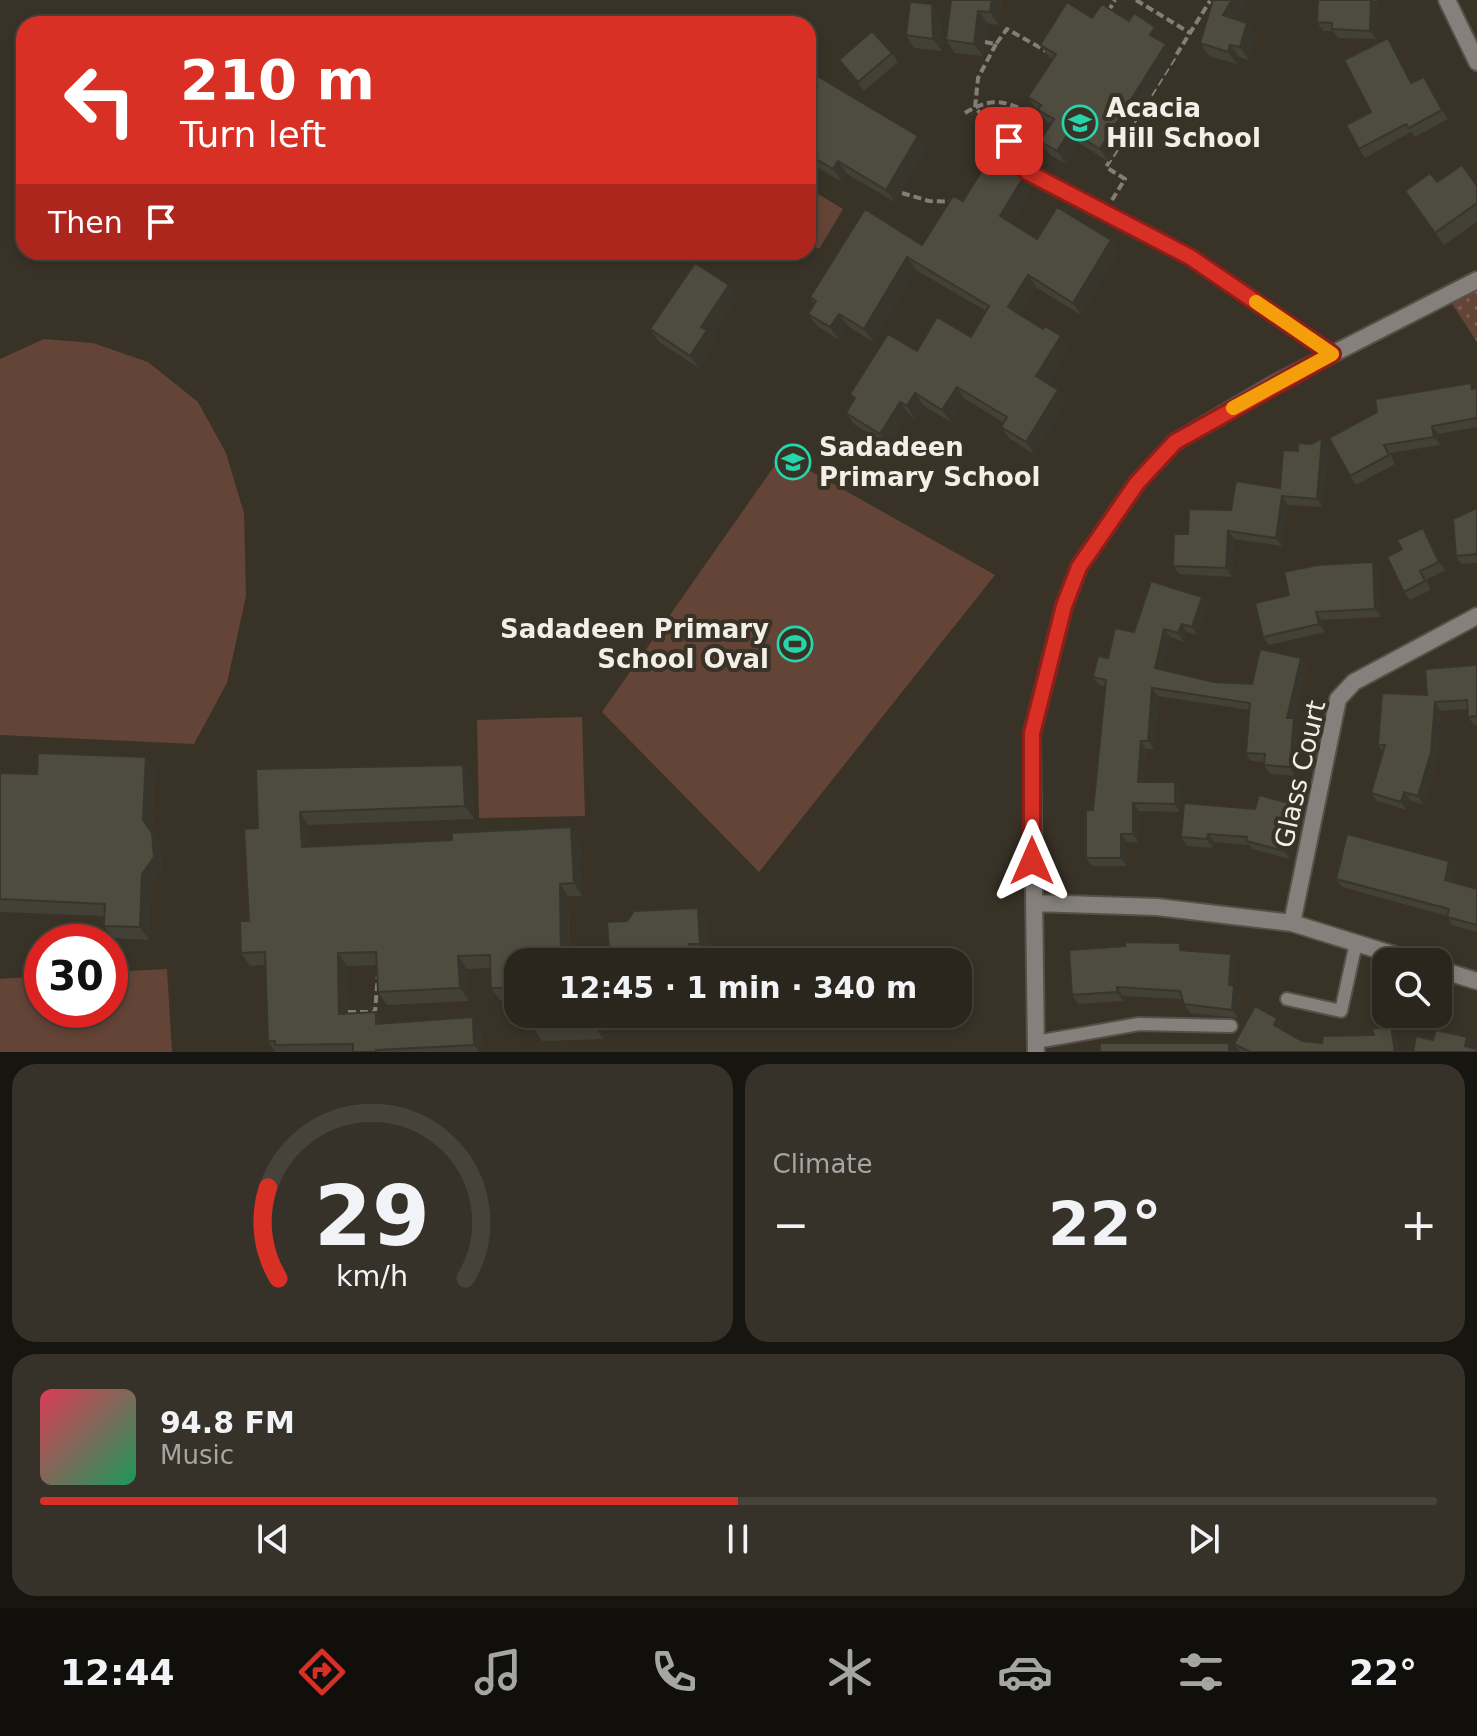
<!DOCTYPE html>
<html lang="en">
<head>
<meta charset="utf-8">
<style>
  body { margin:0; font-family:"DejaVu Sans",sans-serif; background:#36322a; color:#f1f3f6; height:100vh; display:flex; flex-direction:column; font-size:30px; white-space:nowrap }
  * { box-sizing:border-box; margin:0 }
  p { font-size:26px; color:#a5a5a4 }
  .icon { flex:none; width:44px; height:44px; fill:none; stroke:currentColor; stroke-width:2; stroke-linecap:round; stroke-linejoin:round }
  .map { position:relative; height:1052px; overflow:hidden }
  .panel { display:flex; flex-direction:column; gap:12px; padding:12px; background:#171510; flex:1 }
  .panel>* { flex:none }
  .hud { position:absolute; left:16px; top:16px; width:800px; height:244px; border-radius:24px; box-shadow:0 4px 12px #0003,0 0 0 2px #46433b; background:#d93025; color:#fff; overflow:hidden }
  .buttons { position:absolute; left:1372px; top:948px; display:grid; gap:16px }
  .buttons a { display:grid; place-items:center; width:80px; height:80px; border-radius:16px; background:#2a261d; box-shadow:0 4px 12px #0003,0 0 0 2px #46433b; font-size:40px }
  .speed { position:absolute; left:24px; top:924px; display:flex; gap:16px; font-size:40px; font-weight:700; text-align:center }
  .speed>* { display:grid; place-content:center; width:104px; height:104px; border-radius:50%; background:#2a261d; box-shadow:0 4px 12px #0003,0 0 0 2px #46433b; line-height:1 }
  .speed .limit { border:12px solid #d22; background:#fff; color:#111 }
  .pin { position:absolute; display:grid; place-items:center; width:68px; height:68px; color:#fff; margin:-34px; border-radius:16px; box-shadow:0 4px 12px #0006 }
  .me { position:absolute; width:88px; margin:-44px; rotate:0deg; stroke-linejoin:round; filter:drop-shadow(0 0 6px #0008) }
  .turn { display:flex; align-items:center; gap:28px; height:168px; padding:0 32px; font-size:36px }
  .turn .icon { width:104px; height:104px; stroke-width:2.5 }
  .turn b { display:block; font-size:56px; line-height:68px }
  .then { display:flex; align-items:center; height:76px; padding:0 32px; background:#0003; gap:16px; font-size:30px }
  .big { font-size:60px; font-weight:700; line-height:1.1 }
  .panel .tile { flex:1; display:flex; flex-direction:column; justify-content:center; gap:12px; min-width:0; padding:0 28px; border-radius:24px; background:#36322a }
  .panel .dial { align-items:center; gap:0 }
  .dial svg { height:208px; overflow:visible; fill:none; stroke:#46433b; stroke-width:7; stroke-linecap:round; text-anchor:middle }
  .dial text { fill:#f1f3f6; stroke:none }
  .song { display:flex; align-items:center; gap:24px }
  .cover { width:96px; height:96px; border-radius:12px; background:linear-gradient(135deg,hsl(350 70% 55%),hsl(150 70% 35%)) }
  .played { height:8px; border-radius:4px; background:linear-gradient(90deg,#d93025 50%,#46433b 50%) }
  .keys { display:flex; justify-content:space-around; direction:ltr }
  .heat { display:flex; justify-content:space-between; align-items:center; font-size:44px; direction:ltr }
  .panel .tiles { flex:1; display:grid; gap:12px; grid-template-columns:1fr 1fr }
  .tile:last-child { grid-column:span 2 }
  .trip { position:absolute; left:504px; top:948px; width:468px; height:80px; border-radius:24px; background:#2a261d; box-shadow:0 4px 12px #0003,0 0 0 2px #46433b; font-weight:700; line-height:80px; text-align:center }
  .menu { display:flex; height:128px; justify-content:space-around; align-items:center; background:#110f0c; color:#a5a5a4 }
  .menu .icon { width:56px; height:56px }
  .menu .on { color:#d93025 }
  .menu b { font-size:36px; color:#f1f3f6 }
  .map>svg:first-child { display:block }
  .park { fill:url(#park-dots) }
  .pitch { fill:#644437 }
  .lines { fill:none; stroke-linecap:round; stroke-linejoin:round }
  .lane-casing { stroke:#565046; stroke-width:16 }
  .street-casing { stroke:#565046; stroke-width:20 }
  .path { stroke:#847f75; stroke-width:4; stroke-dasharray:8 4; stroke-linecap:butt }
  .lane { stroke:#85807b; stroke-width:12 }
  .street { stroke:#85807b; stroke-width:16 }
  .wall { fill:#434136 }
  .shaded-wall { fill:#37352c }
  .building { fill:#4e4c3f; stroke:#37352c; stroke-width:2 }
  .route-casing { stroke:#8d1f18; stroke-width:20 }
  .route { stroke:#d93025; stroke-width:14 }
  .slow { stroke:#f59e0b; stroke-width:14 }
  .labels { text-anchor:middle; stroke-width:8; stroke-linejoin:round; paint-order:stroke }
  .poi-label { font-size:26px; font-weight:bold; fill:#f3eee7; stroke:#383227; text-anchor:start }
  .street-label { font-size:26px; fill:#f3eee7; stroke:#383227 }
</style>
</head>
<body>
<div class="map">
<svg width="1477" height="1052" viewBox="0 0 1477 1052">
  <defs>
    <pattern id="park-dots" width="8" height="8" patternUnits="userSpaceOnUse" patternTransform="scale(2)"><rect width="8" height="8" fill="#644437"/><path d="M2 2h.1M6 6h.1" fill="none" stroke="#7b5f54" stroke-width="1.8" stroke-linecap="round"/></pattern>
  </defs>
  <rect width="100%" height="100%" fill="#383227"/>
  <path class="park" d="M1477 280V342L1447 296Z"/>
  <path class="pitch" d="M808 188 843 209 819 249 808 243Z
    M44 339 93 343 148 362 198 402 226 453 244 513 246 596 227 683 194 744 0 735V359Z
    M782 455 995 575 759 872 602 712Z
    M582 717 585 816 479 818 477 720Z
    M167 969 172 1052H0V979L42 976V1010H110V972Z"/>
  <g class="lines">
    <g class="lane-casing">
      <path id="lane" d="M1009 141 1027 172 1190 257 1332 354
        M1287 999 1341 1011 1356 943
        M1036 1042 1139 1024 1231 1026"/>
    </g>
    <g class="street-casing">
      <path id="street" d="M1447 0 1477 62
        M1034 903 1157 907 1292 923 1417 962
        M1292 923 1338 699 1354 682 1477 616
        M1438 969 1477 981
        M1036 1052 1032 733 1064 606 1079 567 1137 483 1175 442 1272 385 1477 280"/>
    </g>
    <path class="path" d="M1136 0 1190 33
      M1108 12 1115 0
      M985 42 996 44 1007 29 1046 51
      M996 44 978 78 975 108 998 130
      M965 113C989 99 1000 99 1026 111
      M902 193 929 201 955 202
      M1112 200 1125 179 1106 167 1210 1
      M348 1012H375L378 975"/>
    <use href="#lane" class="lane"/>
    <use href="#street" class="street"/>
  </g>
  <path class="wall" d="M951 0H1002L999 25 987 23 983 56 955 53 946 40Z
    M1213 0H1248L1237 19 1256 35 1249 60 1239 57 1237 64 1209 56 1200 43Z
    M1318 0H1377L1376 39 1338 38 1333 31H1323L1317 22Z
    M932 4 940 17 942 51 914 48 906 35Z
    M1092 18 1129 21 1155 27 1164 39 1162 42 1175 57 1109 162 1079 143 1066 164 1049 154 1040 141 1051 124 1047 122 1028 97 1052 59 1049 57 1040 45Z
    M1388 38 1394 46 1412 83 1430 85 1448 119 1415 137 1411 132 1365 158 1359 149 1371 112Z
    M892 53 898 62 864 91 839 60Z
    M808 84 927 149 895 202 847 174 842 182 815 166 808 156Z
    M1023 178 1031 190 1011 223 1037 239 1111 240 1119 252 1081 315 1037 288 1020 315 1070 348 1048 384 1058 390 1066 402 1034 454 1010 439 1001 427 1004 423 965 399 951 422 924 406 915 419 909 414 889 446 855 425 846 413 854 401 850 394 917 351 971 337 986 311 916 270 873 342 848 326 839 340 817 326 808 314 814 304 810 297 922 245 963 201Z
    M1437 182 1477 186V222L1444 245 1405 191Z
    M738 298 712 337 716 343 699 368 659 342 650 329Z
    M1477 388V427L1438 434 1440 445 1390 453 1395 464 1356 485 1350 476 1329 438Z
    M1322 438 1328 447 1323 507 1288 505 1282 546 1234 539 1232 577 1179 574 1173 566 1188 534 1231 510 1280 488 1298 451Z
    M1477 508V563L1461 564 1456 556Z
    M1423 528 1429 536 1445 570 1426 580 1431 590 1410 600 1404 592 1402 549Z
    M1379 570 1381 617 1322 620 1325 632 1269 645 1263 637 1289 595Z
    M1202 597 1207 606 1197 635 1187 632 1184 642 1170 637 1162 670 1214 682 1252 684 1301 658 1306 666 1295 719 1300 727 1295 776 1270 774 1264 765 1265 762 1251 761 1246 753 1250 710 1158 696 1154 749H1146L1144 782H1175L1181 791 1180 812 1139 811 1138 842H1127V866H1092L1086 858 1093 810 1106 687 1099 685 1093 677 1108 658Z
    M1477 664V725H1474L1468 717 1467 709 1440 711 1437 760 1424 805 1410 800 1407 810 1377 801 1371 793 1383 752 1378 745 1427 695Z
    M463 765 472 778 474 819 308 825 310 847 580 839 582 896H568L570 962H518V1000H500L491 988V968L467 969 469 1001 387 1005 378 992 377 965 347 966 348 1014 376 1012 384 1024 481 1029 483 1052H275L268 1041 265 965 250 966 241 953 249 921 258 828 256 769Z
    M155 770 152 832 161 846 162 870 151 886 149 940 113 938 104 926 105 916 0 912V773L37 774Z
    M1297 805 1303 814 1290 859 1252 849 1250 845 1214 842 1213 848 1187 846 1181 837 1255 809Z
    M1455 869 1452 882 1477 889V932L1452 925 1447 916 1342 887 1336 879Z
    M698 908 707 921 709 956 697 957 627 921Z
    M1185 951 1231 954 1237 963 1235 988 1240 995 1238 1018 1190 1013 1184 1004 1182 999 1123 996V1001L1078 1004 1072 995Z
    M533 1014H638L639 1024 603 1026V1039L542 1041 534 1029Z
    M1277 1018 1283 1027 1282 1030 1302 1041 1322 1043 1374 1035 1391 1026 1397 1035 1399 1052H1240L1234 1044Z"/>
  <path class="shaded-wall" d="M992 0H1002L999 25 990 12Z
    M1232 0H1248L1232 28 1223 15Z
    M1371 0 1378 1 1376 39 1370 31Z
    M932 4 940 17 942 51 933 39Z
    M978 11 987 23 983 56 974 44Z
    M1247 23 1256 35 1249 60 1240 47Z
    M1155 27 1164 39 1159 47 1150 35Z
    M1388 38 1394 46 1417 92 1411 83Z
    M1166 44 1175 57 1109 162 1100 149Z
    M1230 45 1239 57 1237 64 1228 52Z
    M1424 77 1430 85 1448 119 1442 110Z
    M1070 131 1079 143 1066 164 1057 151Z
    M918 136 927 149 895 202 886 190Z
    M838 161 847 174 842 182 833 169Z
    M1023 178 1031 190 1008 228 1000 216Z
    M1111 240 1119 252 1081 315 1073 303Z
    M907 257 916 270 873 342 864 329Z
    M1028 275 1037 288 1017 320 1008 307Z
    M729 285 738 298 712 337 716 343 699 368 690 356 701 327Z
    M839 314 848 326 839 340 830 327Z
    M1061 336 1070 348 1045 389 1036 376Z
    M957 387 965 399 951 422 942 410Z
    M1058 390 1066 402 1034 454 1026 442Z
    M915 393 924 406 915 419 907 406Z
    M900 402 909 414 889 446 880 434Z
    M1432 426 1438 434 1440 445 1434 437Z
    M1322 438 1328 447 1323 507 1317 499Z
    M1282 496 1288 505 1282 546 1276 538Z
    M1423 528 1429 536 1445 570 1439 562Z
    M1228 531 1234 539 1232 577 1226 568Z
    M1373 562 1379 570 1381 617 1375 609Z
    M1202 597 1207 606 1197 635 1192 627Z
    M1316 612 1322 620 1325 632 1319 624Z
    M1182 624 1187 632 1184 642 1178 633Z
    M1164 629 1170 637 1161 676 1155 668Z
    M1301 658 1306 666 1295 719 1300 727 1295 776 1290 767 1287 718Z
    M1152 688 1158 696 1154 749 1148 741Z
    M1435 702 1440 711 1437 760 1424 805 1418 796Z
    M1141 741 1146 749 1144 790 1138 782Z
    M146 757 155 770 152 832 161 846 162 870 151 886 149 940 140 927Z
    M463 765 472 778 474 819 465 806Z
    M1175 782 1181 791 1180 812 1175 804Z
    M1404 792 1410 800 1407 810 1401 802Z
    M1133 803 1139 811 1138 842 1133 834Z
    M1297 805 1303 814 1290 859 1284 851Z
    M300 812 308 825 311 860 302 847Z
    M571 827 580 839 582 896 574 883Z
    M1121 834 1127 842V866L1121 858Z
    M1208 834 1214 842 1213 848 1207 839Z
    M1449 861 1455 869 1451 888 1445 880Z
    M560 884 568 896 569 962H561Z
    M698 908 707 921 709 956 700 944Z
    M689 944 697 957 698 962H681Z
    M338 953 347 966 348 1027 339 1014Z
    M1231 954 1237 963 1235 988 1240 995 1238 1018 1232 1010 1229 985Z
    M458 956 467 969 469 1001 460 988Z
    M1117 987 1123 996V1001L1117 992Z
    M376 1012 385 1025 376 1024Z
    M594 1014 603 1026V1039L595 1027Z
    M632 1014H638L639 1024Z
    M473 1017 481 1029 483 1052H479L474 1045Z
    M1277 1018 1283 1027 1280 1034 1274 1025Z
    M1391 1026 1397 1035 1399 1052H1395Z
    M1467 1037 1473 1046 1471 1052 1465 1046Z
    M1229 1043 1235 1052H1229Z"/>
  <path class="building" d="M951 0H992L990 12 978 11 974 44 946 40Z
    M1213 0H1232L1223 15 1247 23 1240 47 1230 45 1228 52 1200 43Z
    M1318 0H1371L1370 31 1332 29V23L1317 22Z
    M910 2 932 4 933 39 906 35Z
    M1067 2 1092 18 1102 4 1129 21 1134 13 1155 27 1150 35 1166 44 1100 149 1070 131 1057 151 1040 141 1054 119 1038 110 1041 105 1028 97 1056 54 1040 45Z
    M872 31 892 53 858 82 839 60Z
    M1388 38 1411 83 1424 77 1442 110 1409 128 1406 124 1359 149 1346 125 1371 112 1344 60Z
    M814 74 918 136 886 190 838 161 833 169 808 154V150L811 144 808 142V84Z
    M1462 165 1477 186V203L1435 233 1405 191 1430 173 1437 182Z
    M1003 166 1023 178 1000 216 1037 239 1057 207 1111 240 1073 303 1028 275 1008 307 1043 329 1045 326 1061 336 1036 376 1058 390 1026 442 1001 427 1007 417 957 387 942 410 915 393 907 406 900 402 880 434 846 413 855 398 850 394 888 334 917 351 937 317 971 337 989 306 907 257 864 329 839 314 830 327 808 314 816 301 810 297 865 209 922 245 953 196 963 201 984 167Z
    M695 263 729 285 701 327 707 330 690 356 650 329Z
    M1471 383 1472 389 1477 388V418L1432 426 1434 437 1384 445 1389 455 1350 476 1329 438 1377 412 1375 399Z
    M1322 438 1317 499 1282 496 1276 538 1228 531 1226 568 1173 566 1174 534H1188L1189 509 1231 510 1236 481 1280 488 1283 450 1298 451V443L1311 444Z
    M1477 508V554L1456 556 1453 519Z
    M1423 528 1439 562 1420 571 1425 581 1404 592 1387 557 1402 549 1397 540Z
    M1373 562 1375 609 1316 612 1319 624 1263 637 1255 603 1289 595 1284 572 1317 565Z
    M1151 581 1202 597 1192 627 1182 624 1178 633 1164 629 1155 668 1214 682 1252 684 1260 649 1301 658 1287 718H1294L1290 767 1264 765 1265 754 1246 753 1250 703 1152 688 1148 741H1141L1138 782H1175V804L1133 803V834H1121V858H1086V810H1093L1106 680 1093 677 1098 656 1108 658 1115 628 1134 632Z
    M1477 664V716L1468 717 1467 700 1435 702 1431 752 1418 796 1404 792 1401 802 1371 793 1385 745H1378L1382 693 1427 695 1425 669 1475 665Z
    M38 753 146 757 143 820 152 833 154 857 142 874 140 927 104 926 105 904 0 899V773L37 774Z
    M463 765 465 806 300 812 302 847 452 840V833L571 827 574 883 560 884 561 962H518V988H491L490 955 458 956 460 988 378 992 376 952 338 953 339 1014 376 1012V1024L473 1017 474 1045 376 1050V1052H353V1044L275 1045V1041H268L265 952 241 953 240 921H249L244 829 258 828 256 769Z
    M1259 795 1297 805 1284 851 1246 841 1247 837 1208 834 1207 839 1181 837 1184 803 1255 809Z
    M1347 834 1449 861 1445 880 1477 889V925L1447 917 1449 909 1336 879Z
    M698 908 700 944H689V954L681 962H610L607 922 627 921 634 911Z
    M1125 942 1180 943V950L1231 954 1229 985 1234 986 1232 1010 1184 1004 1180 991 1117 987V992L1072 995 1069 950 1125 946Z
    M1255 1006 1277 1018 1274 1025 1302 1041 1322 1043 1323 1036 1374 1035 1372 1029 1391 1026 1395 1052H1250L1234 1044Z
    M533 1014H594L595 1027 534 1029Z
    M1436 1030 1467 1037 1465 1046 1477 1049V1052H1413L1416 1036 1433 1040Z
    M1100 1043H1229V1052H1100Z"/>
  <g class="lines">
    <g class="route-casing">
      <path id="route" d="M1009 141 1027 172 1190 257 1332 354 1175 442 1137 483 1079 567 1064 606 1032 733V861"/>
    </g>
    <use href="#route" class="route"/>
    <path class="slow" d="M1233 408 1332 354 1256 302"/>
  </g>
  <defs>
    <g id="school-ring" transform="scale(1.8)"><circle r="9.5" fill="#383227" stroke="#27d5ad" stroke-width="1.5"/><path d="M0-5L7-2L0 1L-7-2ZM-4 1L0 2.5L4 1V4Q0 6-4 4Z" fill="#27d5ad"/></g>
    <g id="stadium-ring" transform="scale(1.8)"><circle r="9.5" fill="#383227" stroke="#27d5ad" stroke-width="1.5"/><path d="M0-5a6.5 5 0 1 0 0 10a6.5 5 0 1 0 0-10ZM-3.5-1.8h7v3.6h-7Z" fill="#27d5ad"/></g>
  </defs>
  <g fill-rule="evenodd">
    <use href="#school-ring" x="1080" y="123"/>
    <use href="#school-ring" x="793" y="462"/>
    <use href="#stadium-ring" x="795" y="644"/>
  </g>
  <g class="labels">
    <g class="poi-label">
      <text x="1106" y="117">Acacia<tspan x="1106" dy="30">Hill School</tspan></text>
      <text x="819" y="456">Sadadeen<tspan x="819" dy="30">Primary School</tspan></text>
      <text x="769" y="638" text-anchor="end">Sadadeen Primary<tspan x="769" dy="30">School Oval</tspan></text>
    </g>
    <g class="street-label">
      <text transform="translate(1300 774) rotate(-77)" y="9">Glass Court</text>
    </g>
  </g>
</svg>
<div class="buttons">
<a><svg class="icon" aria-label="search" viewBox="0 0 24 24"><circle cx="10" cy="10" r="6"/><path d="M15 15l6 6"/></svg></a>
</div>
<div class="speed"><div class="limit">30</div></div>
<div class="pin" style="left:1009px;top:141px;background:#d93025"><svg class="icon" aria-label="arrive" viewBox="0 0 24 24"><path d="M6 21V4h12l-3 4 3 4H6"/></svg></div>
<svg class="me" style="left:1032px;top:861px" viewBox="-20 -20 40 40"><path d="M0-17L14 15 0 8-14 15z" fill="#d93025" stroke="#fff" stroke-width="4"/></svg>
<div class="trip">12:45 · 1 min · 340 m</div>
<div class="hud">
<div class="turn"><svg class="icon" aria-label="left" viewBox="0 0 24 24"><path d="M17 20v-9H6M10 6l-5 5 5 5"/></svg><div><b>210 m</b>Turn left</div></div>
<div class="then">Then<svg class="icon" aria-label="arrive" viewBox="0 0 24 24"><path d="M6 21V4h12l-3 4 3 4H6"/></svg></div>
</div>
</div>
<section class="panel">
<div class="tiles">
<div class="tile dial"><svg viewBox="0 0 100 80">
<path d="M14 69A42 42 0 1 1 86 69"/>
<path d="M14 69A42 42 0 0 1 10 34" stroke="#d93025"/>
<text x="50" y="56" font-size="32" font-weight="700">29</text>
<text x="50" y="72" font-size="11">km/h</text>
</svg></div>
<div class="tile"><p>Climate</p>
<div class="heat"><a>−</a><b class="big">22°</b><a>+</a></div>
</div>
<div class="tile">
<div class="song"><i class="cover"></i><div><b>94.8 FM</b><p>Music</p></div></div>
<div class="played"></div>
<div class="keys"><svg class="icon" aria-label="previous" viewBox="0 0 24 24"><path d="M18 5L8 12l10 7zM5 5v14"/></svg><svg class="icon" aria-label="pause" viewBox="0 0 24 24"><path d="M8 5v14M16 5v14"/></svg><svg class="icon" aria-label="next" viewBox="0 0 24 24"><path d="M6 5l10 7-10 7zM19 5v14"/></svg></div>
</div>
</div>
</section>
<nav class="menu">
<b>12:44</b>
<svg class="icon on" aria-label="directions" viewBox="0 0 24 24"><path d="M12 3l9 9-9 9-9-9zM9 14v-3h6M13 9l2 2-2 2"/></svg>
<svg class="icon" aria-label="music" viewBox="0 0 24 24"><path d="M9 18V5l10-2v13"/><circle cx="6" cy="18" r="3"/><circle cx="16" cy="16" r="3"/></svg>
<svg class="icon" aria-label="phone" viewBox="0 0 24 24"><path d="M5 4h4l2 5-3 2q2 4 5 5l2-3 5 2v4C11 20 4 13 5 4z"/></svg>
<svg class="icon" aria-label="climate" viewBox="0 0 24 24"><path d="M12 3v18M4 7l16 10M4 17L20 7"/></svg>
<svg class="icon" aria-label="car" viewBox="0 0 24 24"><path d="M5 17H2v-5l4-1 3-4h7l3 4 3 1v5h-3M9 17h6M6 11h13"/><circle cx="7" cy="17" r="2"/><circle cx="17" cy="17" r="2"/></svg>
<svg class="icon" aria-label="filters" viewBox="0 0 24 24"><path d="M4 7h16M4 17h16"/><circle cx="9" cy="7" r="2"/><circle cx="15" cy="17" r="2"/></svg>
<b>22°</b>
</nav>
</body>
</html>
